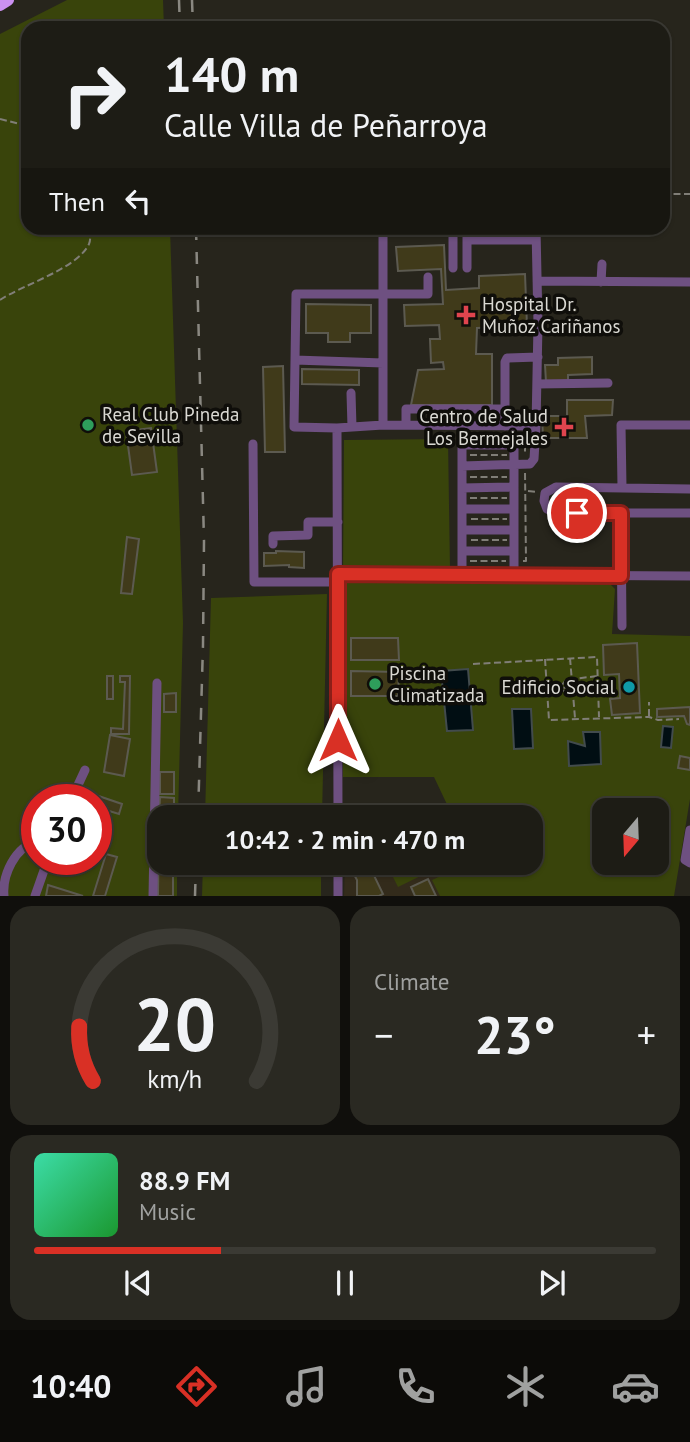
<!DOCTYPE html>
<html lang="en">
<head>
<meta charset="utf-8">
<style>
  body { margin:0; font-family:"PT Sans",sans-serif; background:#2a2922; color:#f1f3f6; height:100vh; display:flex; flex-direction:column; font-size:26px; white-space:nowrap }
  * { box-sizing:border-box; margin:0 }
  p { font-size:23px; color:#a0a1a0 }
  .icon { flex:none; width:38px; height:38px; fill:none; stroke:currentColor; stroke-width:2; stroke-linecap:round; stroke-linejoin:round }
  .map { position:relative; height:896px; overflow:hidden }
  .side { display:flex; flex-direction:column; gap:10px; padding:10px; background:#100f0c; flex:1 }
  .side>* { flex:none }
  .banner { position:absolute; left:21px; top:21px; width:649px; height:214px; border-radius:21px; box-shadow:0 2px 5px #0004,0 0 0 2px #3b3a34; background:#1d1c15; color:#f1f3f6; overflow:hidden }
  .needle { width:46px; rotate:199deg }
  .tools { position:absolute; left:592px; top:798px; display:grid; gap:14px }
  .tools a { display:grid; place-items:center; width:77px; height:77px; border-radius:14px; background:#1d1c15; box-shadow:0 2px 5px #0004,0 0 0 2px #3b3a34; font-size:35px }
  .speed { position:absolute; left:21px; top:784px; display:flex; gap:14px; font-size:35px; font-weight:700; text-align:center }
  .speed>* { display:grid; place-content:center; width:91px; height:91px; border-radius:50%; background:#1d1c15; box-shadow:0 2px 5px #0004,0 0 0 2px #3b3a34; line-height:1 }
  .speed .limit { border:10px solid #d22; background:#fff; color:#111 }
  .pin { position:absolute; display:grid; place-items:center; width:60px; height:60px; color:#fff; margin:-30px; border:4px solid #fff; border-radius:50%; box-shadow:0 2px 7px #0007 }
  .me { position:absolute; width:77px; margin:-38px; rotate:0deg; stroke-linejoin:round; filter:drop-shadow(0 0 5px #0008) }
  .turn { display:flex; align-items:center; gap:24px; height:147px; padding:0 28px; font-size:32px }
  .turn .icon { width:91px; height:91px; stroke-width:2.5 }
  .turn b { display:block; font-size:49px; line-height:60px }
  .then { display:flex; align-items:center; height:66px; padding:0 28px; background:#0003; gap:14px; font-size:26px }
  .big { font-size:52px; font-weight:800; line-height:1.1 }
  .side .tile { flex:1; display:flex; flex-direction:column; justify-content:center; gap:10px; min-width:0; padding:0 24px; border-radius:21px; background:#2a2922 }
  .side .dial { align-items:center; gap:0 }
  .dial svg { height:182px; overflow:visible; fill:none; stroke:#3b3a34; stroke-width:7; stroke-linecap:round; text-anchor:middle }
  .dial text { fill:#f1f3f6; stroke:none }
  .song { display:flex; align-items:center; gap:21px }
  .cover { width:84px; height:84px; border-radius:10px; background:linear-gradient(135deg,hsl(160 70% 55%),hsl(130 70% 35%)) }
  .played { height:7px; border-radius:4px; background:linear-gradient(90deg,#d93025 30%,#3b3a34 30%) }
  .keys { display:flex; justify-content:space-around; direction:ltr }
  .heat { display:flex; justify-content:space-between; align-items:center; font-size:38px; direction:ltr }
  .side .tiles { flex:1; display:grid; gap:10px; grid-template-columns:1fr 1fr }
  .tile:last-child { grid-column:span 2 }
  .trip { position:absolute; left:147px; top:805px; width:396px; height:70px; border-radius:21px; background:#1d1c15; box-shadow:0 2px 5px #0004,0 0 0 2px #3b3a34; font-weight:800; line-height:70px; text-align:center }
  .tabs { display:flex; height:112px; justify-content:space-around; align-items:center; background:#0c0b08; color:#a0a1a0 }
  .tabs .icon { width:49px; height:49px }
  .tabs .selected { color:#d93025 }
  .tabs b { font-size:32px; color:#f1f3f6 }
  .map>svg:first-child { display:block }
  .education { fill:#332b1b }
  .green { fill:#39440b; fill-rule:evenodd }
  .water { fill:#010e13; stroke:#424b4d; stroke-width:2 }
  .building { fill:#403a1a; stroke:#5c5a50; stroke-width:2 }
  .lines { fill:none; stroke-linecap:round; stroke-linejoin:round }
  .path { stroke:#807e77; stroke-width:2; stroke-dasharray:7 3.5; stroke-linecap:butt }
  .minor { stroke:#6e5081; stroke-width:9 }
  .highway { stroke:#cc91f2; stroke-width:12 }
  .rail { stroke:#8a8881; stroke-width:2.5; stroke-dasharray:12 12; stroke-linecap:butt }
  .route-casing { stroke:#8d1f18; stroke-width:18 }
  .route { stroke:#d93025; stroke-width:12 }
  .health-dot { fill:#e0444e; stroke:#0f0e0a; stroke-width:2.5 }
  .leisure-dot { fill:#2e9e5b; stroke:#0f0e0a; stroke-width:2.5 }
  .culture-dot { fill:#0f9aa8; stroke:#0f0e0a; stroke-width:2.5 }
  .labels { text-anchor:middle; stroke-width:7; stroke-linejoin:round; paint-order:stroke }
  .poi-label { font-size:19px; fill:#dad9d3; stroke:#0f0e0a; text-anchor:start }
</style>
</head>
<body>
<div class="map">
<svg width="690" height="896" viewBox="0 0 690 896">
  <rect width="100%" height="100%" fill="#27251c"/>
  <path class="education" d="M345 863H474L490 896H344Z"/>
  <path class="green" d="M67 0H163L164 28H28V228H170L183 623 178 817H159V863H177V896H0V34ZM37 800H96V859H37Z
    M448 439 450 569 343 570 344 440Z
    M342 578 608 582 615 589 612 634 690 636V799L674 896H440L432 880 469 863H530V817H453L434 777H343ZM604 810H656V863H604Z
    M327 594 322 817H205L211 598Z
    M203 863H321V896H202Z
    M386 863H439L441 866 398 887Z"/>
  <path class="water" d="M468 669 473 730 447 731 441 671Z
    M512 709H531L533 748 514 749Z
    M663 726 673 727 671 748 661 747Z
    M583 732H600L601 764 569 766 568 741 585 746Z"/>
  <path class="building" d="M444 245 446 290 479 288V276L525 274 527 326 477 328 476 354H492V405H411L418 370 444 369 443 362 431 363 430 339H440L439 325 405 326 404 305 443 304 441 269 398 271 396 247Z
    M306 304 371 305V333H350V342H328V333H306Z
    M592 357V374L568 375V381L546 382 545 365H558V358Z
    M283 366 285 452H265L263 367Z
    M302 369 359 370V385L302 384Z
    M567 400H613L612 415 585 416 587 438H543L542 416H567Z
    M151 428 157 472 132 475 126 431Z
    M127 537 139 539 132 594 121 593Z
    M276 551 304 552V568L289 567V565L264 566V553H276Z
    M351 638H398L399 660H351Z
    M637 643 640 713 612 715 610 699 620 698 619 674 604 675 603 645Z
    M351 671 399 672 398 696H351Z
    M107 676H113V699H107Z
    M120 676H130L129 734H111V728L123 729 125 682H120Z
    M176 693V712H164V694Z
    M690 707V725L687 724 684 716 657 717V709Z
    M110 735 130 739 124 776 104 772Z
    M680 756 690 758V770L678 768Z
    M160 772H174V794H160Z
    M81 790 122 804 119 814 96 807V800H77Z
    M160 797 174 798V817H159Z
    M448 807 453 817H426Z
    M159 821V863H173V896H158Z
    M96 822 107 825 104 836 96 833Z
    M96 849 103 851 99 861 93 859H96Z
    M106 854 117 857 105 896H93Z
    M366 863H368L383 894 379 896H357V880L351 869Z
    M447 863H469L451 871Z
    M428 879 436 896H415L411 887Z
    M48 885 83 896H46Z"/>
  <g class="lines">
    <path class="path" d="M0 119 28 126
      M663 194H690
      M0 300C24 284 77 269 89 244 91 240 90 232 90 228
      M525 434V452
      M470 455H507
      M470 477H507
      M528 491 537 492
      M470 498H507
      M471 519H507
      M471 540H507
      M470 561H506
      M523 561H526L525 472
      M570 658 575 718
      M545 659 549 720 649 717 658 720 679 719
      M473 664 597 657 599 717
      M597 676 566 680 562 685V690L573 695 598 694
      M549 689 571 687
      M649 716V702"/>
    <path class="minor" d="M383 228V425L536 426 538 324 536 228
      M453 228V268
      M467 228V268
      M467 240H536
      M537 281 690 282
      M601 282 602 264
      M295 360 383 363
      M537 384 608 383
      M351 393 352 427
      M505 409V362L507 358 538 357
      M383 425 337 428 294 427 296 294H428V277
      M406 425V409H505V426
      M337 428 338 817
      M253 444 254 582H338
      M462 466 530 464 534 459 536 426
      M622 487 621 425H690
      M462 488 514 487
      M690 489 556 487 545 493 544 501 547 509 555 513H690
      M462 509H514
      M621 513 622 626
      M462 530H514
      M273 544V536L308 535V522H338
      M462 551H514
      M338 574 690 576
      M462 575V445H514V575
      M71 800 85 770
      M690 830 685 860 690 863
      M338 863V896
      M4 896C2 875 15 847 37 841
      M35 896 48 859
      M153 896 157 683"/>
    <path class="highway" d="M0 5 8 0"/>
    <path class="rail" d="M179 0 180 28
      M192 0 193 28
      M196 228 204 541 203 645 198 817
      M195 896 196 863"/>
  </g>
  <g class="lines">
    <g class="route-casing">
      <path id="route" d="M338 740V574L621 576V513H577"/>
    </g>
    <use href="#route" class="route"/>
  </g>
  <g class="health-dot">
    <path d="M462.5 304.5h7v7h7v7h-7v7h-7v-7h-7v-7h7z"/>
    <path d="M560.5 416.5h7v7h7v7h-7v7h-7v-7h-7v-7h7z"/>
  </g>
  <g class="leisure-dot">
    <circle cx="88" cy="425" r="7"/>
    <circle cx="375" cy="684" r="7"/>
  </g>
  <circle class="culture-dot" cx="629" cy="687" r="7"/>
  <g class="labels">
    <g class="poi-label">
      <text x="482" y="311">Hospital Dr.<tspan x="482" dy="22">Muñoz Cariñanos</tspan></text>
      <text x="102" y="421">Real Club Pineda<tspan x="102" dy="22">de Sevilla</tspan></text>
      <text x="548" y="423" text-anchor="end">Centro de Salud<tspan x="548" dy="22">Los Bermejales</tspan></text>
      <text x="389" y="680">Piscina<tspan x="389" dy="22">Climatizada</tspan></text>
      <text x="615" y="694" text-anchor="end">Edificio Social</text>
    </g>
  </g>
</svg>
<div class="tools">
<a><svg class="needle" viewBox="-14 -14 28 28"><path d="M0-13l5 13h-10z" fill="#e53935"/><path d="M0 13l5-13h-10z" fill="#a0a1a0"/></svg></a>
</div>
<div class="speed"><div class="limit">30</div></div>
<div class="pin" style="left:577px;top:513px;background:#d93025"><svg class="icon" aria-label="arrive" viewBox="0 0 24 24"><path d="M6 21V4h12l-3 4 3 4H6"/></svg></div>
<svg class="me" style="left:338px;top:740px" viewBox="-20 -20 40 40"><path d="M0-17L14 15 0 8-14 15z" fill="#d93025" stroke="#fff" stroke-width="4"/></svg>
<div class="trip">10:42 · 2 min · 470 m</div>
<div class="banner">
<div class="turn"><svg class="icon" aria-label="right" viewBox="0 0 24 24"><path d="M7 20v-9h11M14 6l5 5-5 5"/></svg><div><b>140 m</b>Calle Villa de Peñarroya</div></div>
<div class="then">Then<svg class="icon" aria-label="left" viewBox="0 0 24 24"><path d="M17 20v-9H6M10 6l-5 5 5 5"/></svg></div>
</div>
</div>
<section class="side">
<div class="tiles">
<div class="tile dial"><svg viewBox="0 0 100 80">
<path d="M14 69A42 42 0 1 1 86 69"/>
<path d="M14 69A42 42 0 0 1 8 45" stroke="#d93025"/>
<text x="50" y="56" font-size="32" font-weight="700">20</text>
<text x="50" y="72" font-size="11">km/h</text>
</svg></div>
<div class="tile"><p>Climate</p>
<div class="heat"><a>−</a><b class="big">23°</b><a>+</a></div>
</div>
<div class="tile">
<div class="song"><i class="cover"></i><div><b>88.9 FM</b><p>Music</p></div></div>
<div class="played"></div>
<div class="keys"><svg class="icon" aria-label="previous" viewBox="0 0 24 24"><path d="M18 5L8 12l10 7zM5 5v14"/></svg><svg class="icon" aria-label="pause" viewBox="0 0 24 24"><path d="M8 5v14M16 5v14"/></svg><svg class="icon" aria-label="next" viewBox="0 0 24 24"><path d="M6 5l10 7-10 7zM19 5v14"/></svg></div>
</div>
</div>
</section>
<nav class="tabs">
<b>10:40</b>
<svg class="icon selected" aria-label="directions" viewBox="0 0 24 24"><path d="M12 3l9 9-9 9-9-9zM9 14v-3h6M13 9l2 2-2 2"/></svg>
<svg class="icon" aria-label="music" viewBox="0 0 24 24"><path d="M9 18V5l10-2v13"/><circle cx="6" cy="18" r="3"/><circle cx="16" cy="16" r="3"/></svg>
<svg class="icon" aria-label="phone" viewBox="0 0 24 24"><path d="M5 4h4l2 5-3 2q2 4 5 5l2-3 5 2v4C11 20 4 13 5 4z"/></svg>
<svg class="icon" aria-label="climate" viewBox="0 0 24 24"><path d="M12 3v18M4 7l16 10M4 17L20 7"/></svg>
<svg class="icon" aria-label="car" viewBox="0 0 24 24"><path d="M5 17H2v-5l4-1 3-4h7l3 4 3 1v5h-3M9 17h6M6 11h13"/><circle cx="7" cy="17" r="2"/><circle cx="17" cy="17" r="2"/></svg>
</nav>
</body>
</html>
